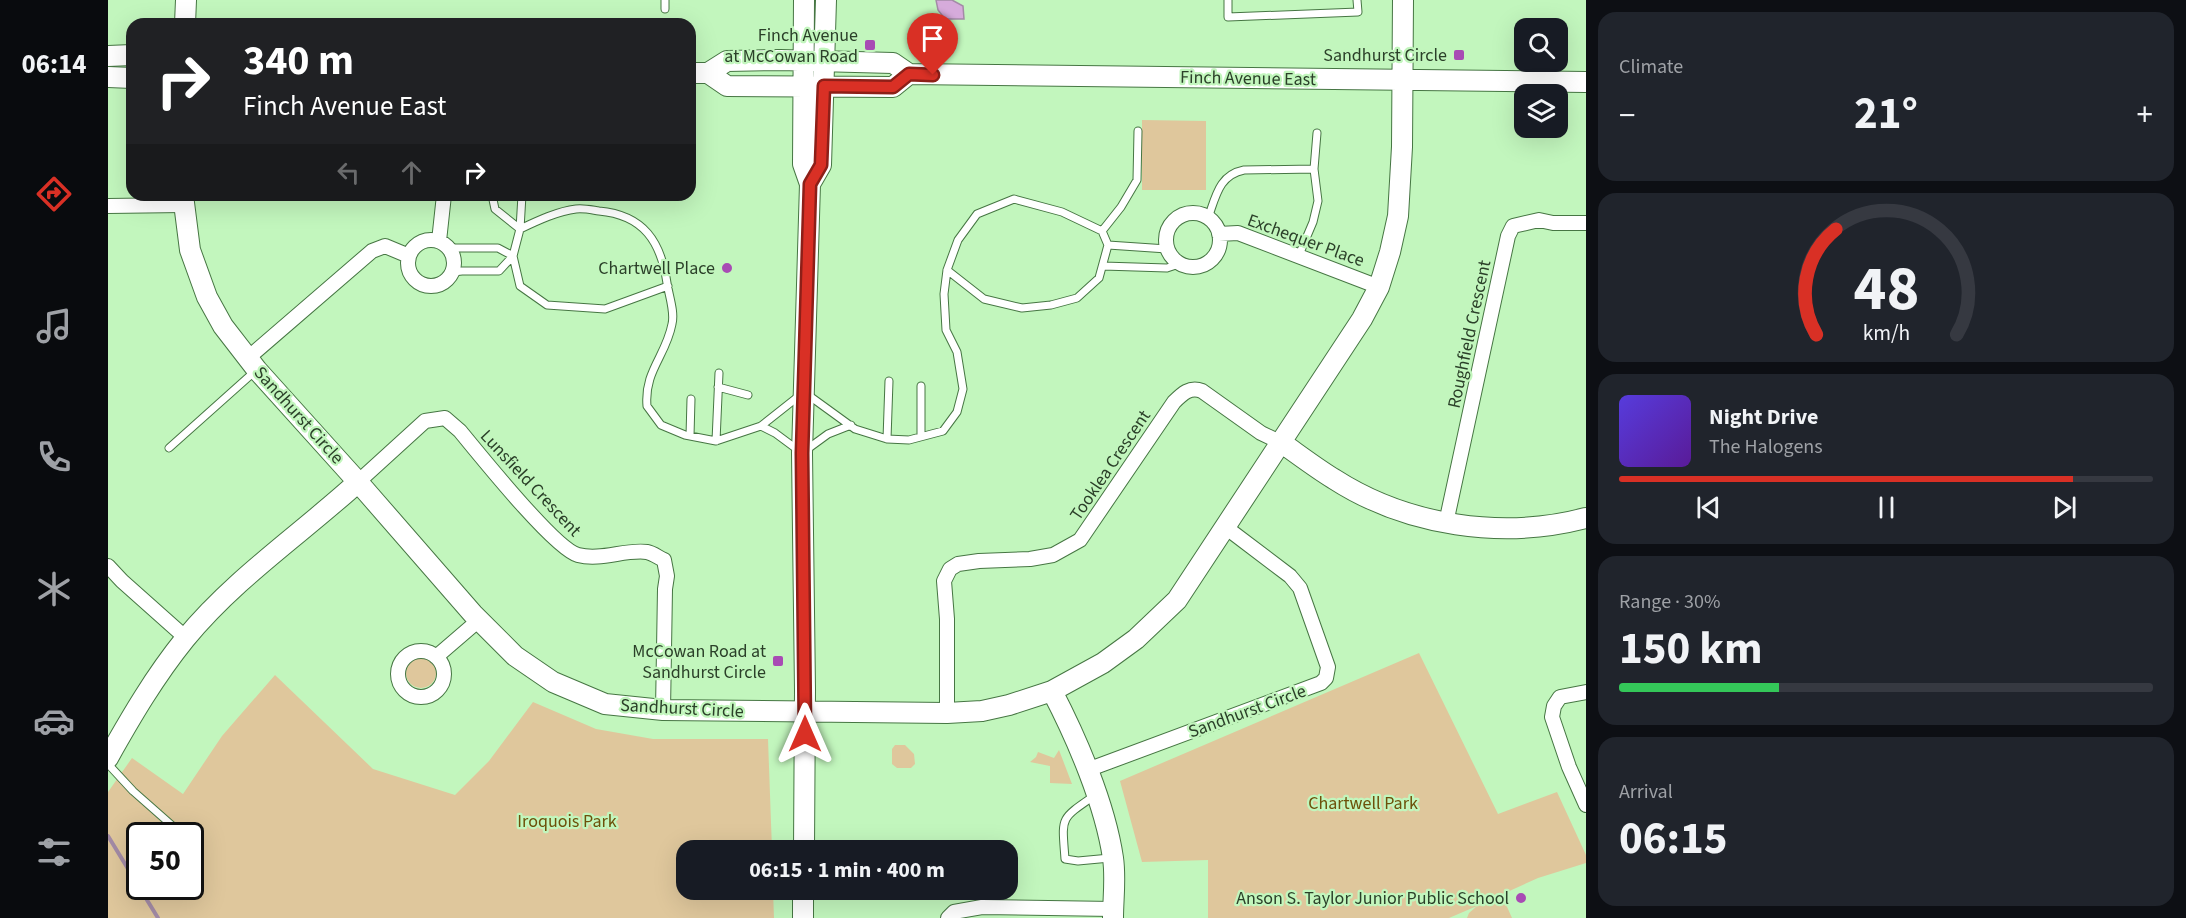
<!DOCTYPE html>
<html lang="en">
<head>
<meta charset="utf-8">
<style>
  body { margin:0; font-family:"Source Sans 3",sans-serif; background:#20242c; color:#f1f3f6; height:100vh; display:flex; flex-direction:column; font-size:22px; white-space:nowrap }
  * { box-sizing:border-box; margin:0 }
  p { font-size:20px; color:#9ea1a6 }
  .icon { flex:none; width:33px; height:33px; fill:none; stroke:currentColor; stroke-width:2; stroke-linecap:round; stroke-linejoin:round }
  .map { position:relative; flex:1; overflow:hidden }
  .drawer { display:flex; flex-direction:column; gap:12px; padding:12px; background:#0d0f14; width:600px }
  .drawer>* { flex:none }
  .banner { position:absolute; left:18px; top:18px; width:570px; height:183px; border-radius:18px; box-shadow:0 6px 24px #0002; background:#202124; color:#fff; overflow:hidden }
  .fabs { position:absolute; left:1406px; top:18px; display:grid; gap:12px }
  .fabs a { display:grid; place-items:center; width:54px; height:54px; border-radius:12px; background:#171b24; box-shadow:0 6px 24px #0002; font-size:30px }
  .speed { position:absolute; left:18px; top:822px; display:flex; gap:12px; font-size:30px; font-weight:700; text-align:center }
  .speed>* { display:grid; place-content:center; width:78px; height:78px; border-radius:50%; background:#171b24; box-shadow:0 6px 24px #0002; line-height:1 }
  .speed .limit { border:3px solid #111; border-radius:9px; background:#fff; color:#111 }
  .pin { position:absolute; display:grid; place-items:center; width:51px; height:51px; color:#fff; margin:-62px -26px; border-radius:50% 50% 50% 0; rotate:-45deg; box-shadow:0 0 6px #0007 }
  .pin .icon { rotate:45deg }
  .me { position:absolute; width:66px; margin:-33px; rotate:0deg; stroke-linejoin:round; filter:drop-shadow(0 0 4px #0008) }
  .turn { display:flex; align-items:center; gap:21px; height:126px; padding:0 18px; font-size:27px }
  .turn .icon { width:78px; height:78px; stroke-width:2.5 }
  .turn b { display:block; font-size:42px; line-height:51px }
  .lanes { display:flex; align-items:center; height:57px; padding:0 18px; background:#0003; justify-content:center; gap:30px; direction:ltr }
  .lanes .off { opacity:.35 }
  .big { font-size:45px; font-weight:700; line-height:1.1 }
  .drawer .tile { flex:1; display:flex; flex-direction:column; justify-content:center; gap:9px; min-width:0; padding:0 21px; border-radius:18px; background:#20242c }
  .drawer .dial { align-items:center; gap:0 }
  .dial svg { height:156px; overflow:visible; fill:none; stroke:#363941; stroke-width:7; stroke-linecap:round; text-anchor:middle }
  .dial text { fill:#f1f3f6; stroke:none }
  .song { display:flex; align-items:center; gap:18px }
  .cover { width:72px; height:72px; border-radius:9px; background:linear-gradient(135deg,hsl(250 70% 55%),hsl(270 70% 35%)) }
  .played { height:6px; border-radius:3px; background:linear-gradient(90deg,#d93025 85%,#363941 85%) }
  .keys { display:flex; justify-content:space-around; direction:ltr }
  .heat { display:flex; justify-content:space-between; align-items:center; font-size:33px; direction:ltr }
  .charge { height:9px; border-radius:4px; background:linear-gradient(90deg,#34c759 30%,#363941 0) }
  .trip { position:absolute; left:568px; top:840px; width:342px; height:60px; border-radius:18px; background:#171b24; box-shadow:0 6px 24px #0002; font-weight:700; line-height:60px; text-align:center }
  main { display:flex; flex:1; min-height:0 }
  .dock { display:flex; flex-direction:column; width:108px; justify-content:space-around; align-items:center; background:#090b0e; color:#9ea1a6 }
  .dock .icon { width:42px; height:42px }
  .dock .on { color:#d93025 }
  .dock b { font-size:27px; color:#f1f3f6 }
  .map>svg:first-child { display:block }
  .green { fill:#dfc79c; fill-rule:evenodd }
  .water { fill:#d6abdb; stroke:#a38ba6; stroke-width:1.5 }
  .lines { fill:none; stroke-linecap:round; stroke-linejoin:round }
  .stream { stroke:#a38ba6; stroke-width:4 }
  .lane-casing { stroke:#467643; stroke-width:9 }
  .street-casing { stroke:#467643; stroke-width:16 }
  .secondary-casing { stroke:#467643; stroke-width:22 }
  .lane { stroke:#fff; stroke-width:7 }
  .street { stroke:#fff; stroke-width:14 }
  .secondary { stroke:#fff; stroke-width:20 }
  .route-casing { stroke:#8d1f18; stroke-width:15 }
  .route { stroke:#d93025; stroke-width:10 }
  .poi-dot { fill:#a84bb4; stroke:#c2f6bd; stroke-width:2 }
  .labels { text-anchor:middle; stroke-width:4.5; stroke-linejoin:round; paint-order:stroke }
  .poi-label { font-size:18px; fill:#2b4029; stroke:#c2f6bd; text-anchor:end }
  .street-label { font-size:18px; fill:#2b4029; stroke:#c2f6bd }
  .park-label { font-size:18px; fill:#6d500a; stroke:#c2f6bd }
</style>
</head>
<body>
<main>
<nav class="dock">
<b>06:14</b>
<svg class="icon on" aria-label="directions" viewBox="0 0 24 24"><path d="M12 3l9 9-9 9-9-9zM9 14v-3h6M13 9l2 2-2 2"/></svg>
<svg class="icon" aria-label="music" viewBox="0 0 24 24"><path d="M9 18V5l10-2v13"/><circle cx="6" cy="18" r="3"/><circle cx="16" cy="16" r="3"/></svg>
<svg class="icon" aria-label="phone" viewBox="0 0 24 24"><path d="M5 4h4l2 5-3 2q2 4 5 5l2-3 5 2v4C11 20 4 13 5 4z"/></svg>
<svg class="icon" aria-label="climate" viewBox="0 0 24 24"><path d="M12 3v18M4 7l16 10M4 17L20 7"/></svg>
<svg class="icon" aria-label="car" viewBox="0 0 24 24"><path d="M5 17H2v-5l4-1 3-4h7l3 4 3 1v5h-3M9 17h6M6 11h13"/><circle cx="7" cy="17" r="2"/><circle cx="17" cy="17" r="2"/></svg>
<svg class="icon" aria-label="filters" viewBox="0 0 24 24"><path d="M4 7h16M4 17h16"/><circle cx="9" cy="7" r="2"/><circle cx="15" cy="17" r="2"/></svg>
</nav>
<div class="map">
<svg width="1478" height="918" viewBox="0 0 1478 918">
  <rect width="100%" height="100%" fill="#c2f6bd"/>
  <path class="green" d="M1034 120 1098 121V190H1034Z
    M1311 653 1390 814 1449 792 1478 855V863L1430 878 1377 902 1396 900 1404 918H1359L1361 913 1369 906 1341 918H1100V860L1034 862 1012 781Z
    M298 673a15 15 0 1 1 30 0a15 15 0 1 1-30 0Z
    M167 675 265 769 347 795 381 761 425 702 488 729 545 739H660L664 850H579V890H665L666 918H0V792L24 758 75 794 114 736ZM32 836H82V886H32Z
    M787 745H797L806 754 807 764 803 768H789L784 764V749Z
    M951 750 964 784 942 783V766L922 762 928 757 930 752 946 758Z"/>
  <path class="water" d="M828 0H844L855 6 856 19H837L830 10Z"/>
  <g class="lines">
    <path class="stream" d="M0 836 50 918"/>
    <g class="lane-casing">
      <path id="lane" d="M1120 0V17L1250 12 1249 0
        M557 9V0
        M384 195 387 209 412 229
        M414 195 412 229 405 256 412 286 439 305 497 309 560 286
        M1100 218C1108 196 1111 175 1136 170L1206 169
        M412 229C429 221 450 211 468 209 476 208 484 210 491 211 536 215 553 242 559 283 561 296 567 312 564 324 558 356 536 371 539 406L553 425 577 435 608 441 653 426 696 392 747 429 779 439 801 440 835 431 849 412 855 389 849 352 838 330 836 294 839 270 850 240 869 214 906 199 954 212 994 231
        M1000 245 1059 249
        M341 248H390L405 256
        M1191 255 1205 222 1210 201 1206 169 1209 133
        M995 266 1059 268 1071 264
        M839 270 876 299 914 308 943 305 969 298 991 278 1000 245 994 231 1013 207 1029 180 1030 131
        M345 272 354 271H391L405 256
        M610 387 640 395
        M653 426 667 433 694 453 720 434 743 425
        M582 436 583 399
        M813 436V386
        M779 439 781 381
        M608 441 611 373
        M61 448 146 372
        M0 764 25 791 76 836
        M986 796C951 820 954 817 957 859L970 861 1002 858"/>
    </g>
    <g class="street-casing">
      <path id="street" d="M0 206 75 205
        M1058 240a27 27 0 1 1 54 0a27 27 0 1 1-54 0Z
        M1111 234 1130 233 1271 287
        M300 263a23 23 0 1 1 46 0a23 23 0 1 1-46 0Z
        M331 241 336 195
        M140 358 264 251 277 246 301 256
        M250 482 317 421 337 418 352 431C371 454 447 549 470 555 493 561 517 549 539 552 545 553 551 558 556 560L559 576 557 589 555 710
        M1338 523 1400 236 1405 226 1431 220 1445 223H1478
        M0 566 14 581 78 638
        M290 674a23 23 0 1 1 46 0a23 23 0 1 1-46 0Z
        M328 657 371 620
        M1478 692 1452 697 1446 706 1444 717 1461 767 1478 805
        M839 713V619L836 581 842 569 850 564 871 561 922 559 945 555 972 540 1066 402C1074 394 1082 386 1094 391L1153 433 1174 443
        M979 770 1213 683 1218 678 1220 667 1192 588 1182 576 1116 526
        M840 918 846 912 874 907 1005 909"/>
    </g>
    <g class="secondary-casing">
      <path id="secondary" d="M77 24 78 0
        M0 56 24 55
        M582 73H600L619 86 785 87 801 74
        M600 73 619 61 672 60 785 63 801 74 1478 82
        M0 77 24 78
        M702 184 713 165 718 0
        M75 195 82 250 99 297 115 326 149 370 250 482 365 614 407 656 445 682 497 704 555 710 839 713 874 711 901 705 944 691 995 663 1028 639 1069 600 1254 319 1271 287 1282 252 1290 216 1294 147 1295 0
        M1174 443C1191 455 1208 468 1226 479 1299 526 1395 540 1478 518
        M944 691C969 739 997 804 1005 858 1008 878 1005 899 1005 918
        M0 758C23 717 47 676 77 639 127 578 193 534 250 482
        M696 850 697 690 694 453 702 184 695 164 696 0
        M695 918V890"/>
    </g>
    <use href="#lane" class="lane"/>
    <use href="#street" class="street"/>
    <use href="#secondary" class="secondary"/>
  </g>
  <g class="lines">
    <g class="route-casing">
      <path id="route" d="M697 734 694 453 702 184 713 165 716 86 785 87 801 74 825 75"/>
    </g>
    <use href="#route" class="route"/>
  </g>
  <g class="poi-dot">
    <rect x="756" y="39" width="12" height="12" rx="3"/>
    <rect x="1345" y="49" width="12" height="12" rx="3"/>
    <circle cx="619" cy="268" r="6"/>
    <rect x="664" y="655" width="12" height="12" rx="3"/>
    <circle cx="1413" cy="898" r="6"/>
  </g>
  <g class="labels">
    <g class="poi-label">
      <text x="750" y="41">Finch Avenue<tspan x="750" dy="21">at McCowan Road</tspan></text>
      <text x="1339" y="61">Sandhurst Circle</text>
      <text x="607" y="274">Chartwell Place</text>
      <text x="658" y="657">McCowan Road at<tspan x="658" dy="21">Sandhurst Circle</tspan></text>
      <text x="1401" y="904">Anson S. Taylor Junior Public School</text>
    </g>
    <g class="street-label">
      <text transform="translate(1140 78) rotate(1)" y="6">Finch Avenue East</text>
      <text transform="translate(1198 240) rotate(20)" y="6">Exchequer Place</text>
      <text transform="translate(1361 334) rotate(-78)" y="6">Roughfield Crescent</text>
      <text transform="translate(191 415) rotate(48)" y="6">Sandhurst Circle</text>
      <text transform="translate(1002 465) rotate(-56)" y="6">Tooklea Crescent</text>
      <text transform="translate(423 483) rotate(47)" y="6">Lunsfield Crescent</text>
      <text transform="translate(574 708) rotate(3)" y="6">Sandhurst Circle</text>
      <text transform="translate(1139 711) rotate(-20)" y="6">Sandhurst Circle</text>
    </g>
    <g class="park-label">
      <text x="1255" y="809">Chartwell Park</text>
      <text x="459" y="827">Iroquois Park</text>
    </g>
  </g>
</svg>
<div class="fabs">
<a><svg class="icon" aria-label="search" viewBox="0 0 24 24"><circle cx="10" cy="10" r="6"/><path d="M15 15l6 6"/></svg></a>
<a><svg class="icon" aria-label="layers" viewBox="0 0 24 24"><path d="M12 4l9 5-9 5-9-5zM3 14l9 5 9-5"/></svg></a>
</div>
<div class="speed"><div class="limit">50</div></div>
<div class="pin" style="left:825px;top:75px;background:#d93025"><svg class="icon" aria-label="arrive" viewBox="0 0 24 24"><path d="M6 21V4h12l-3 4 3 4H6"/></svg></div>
<svg class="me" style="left:697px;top:734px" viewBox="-20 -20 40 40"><path d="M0-17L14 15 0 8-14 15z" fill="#d93025" stroke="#fff" stroke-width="4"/></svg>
<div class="trip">06:15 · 1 min · 400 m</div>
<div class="banner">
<div class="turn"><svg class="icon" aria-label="right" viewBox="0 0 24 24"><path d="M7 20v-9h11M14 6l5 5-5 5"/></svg><div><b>340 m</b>Finch Avenue East</div></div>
<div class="lanes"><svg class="icon off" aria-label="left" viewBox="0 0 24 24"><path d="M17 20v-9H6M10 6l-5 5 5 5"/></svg><svg class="icon off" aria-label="ahead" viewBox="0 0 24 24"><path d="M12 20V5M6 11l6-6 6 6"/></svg><svg class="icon" aria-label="right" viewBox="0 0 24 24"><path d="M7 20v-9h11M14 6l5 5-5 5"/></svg></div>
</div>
</div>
<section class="drawer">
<div class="tile"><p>Climate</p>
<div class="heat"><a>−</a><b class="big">21°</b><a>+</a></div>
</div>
<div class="tile dial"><svg viewBox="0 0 100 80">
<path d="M14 69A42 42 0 1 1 86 69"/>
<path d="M14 69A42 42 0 0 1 24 15" stroke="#d93025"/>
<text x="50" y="56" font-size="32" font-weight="700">48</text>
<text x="50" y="72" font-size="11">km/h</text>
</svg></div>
<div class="tile">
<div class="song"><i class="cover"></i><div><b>Night Drive</b><p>The Halogens</p></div></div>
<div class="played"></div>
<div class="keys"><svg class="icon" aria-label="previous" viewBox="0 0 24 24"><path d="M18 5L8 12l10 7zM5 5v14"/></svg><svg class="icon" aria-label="pause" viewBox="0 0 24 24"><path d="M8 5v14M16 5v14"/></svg><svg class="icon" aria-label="next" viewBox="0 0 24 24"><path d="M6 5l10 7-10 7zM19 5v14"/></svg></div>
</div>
<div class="tile"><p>Range · 30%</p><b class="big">150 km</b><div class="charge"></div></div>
<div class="tile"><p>Arrival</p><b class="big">06:15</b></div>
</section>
</main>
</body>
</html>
